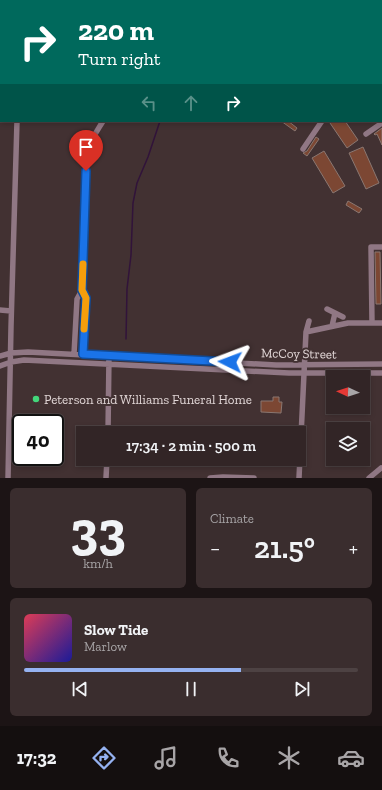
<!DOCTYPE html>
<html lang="en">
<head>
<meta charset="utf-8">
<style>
  body { margin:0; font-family:"Zilla Slab",serif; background:#3a2d2e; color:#f1f3f6; height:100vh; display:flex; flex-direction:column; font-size:15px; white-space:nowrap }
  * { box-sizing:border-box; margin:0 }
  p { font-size:13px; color:#a8a5a7 }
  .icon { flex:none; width:22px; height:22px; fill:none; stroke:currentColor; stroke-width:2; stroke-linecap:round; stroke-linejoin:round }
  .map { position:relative; height:478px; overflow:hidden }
  .details { display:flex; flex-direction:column; gap:10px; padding:10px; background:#1c1415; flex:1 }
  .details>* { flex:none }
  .banner { position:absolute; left:0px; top:0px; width:382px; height:122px; box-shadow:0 2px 6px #0003,0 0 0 1px #4d4243; background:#00695c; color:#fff; overflow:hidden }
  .needle { width:26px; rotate:273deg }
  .tools { position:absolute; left:326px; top:370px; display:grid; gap:8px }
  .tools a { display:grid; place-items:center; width:44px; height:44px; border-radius:0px; background:#322526; box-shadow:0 2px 6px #0003,0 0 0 1px #4d4243; font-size:20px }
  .speed { position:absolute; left:12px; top:414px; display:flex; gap:8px; font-size:20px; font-weight:700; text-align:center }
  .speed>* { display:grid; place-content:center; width:52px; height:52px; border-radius:50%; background:#322526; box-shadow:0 2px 6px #0003,0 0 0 1px #4d4243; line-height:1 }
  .speed .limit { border:2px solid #111; border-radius:6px; background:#fff; color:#111 }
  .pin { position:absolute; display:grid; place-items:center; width:34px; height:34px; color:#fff; margin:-41px -17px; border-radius:50% 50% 50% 0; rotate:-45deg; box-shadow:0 0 4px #0007 }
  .pin .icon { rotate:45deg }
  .me { position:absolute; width:44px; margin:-22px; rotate:273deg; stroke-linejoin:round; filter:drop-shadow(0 0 3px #0008) }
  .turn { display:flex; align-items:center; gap:14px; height:84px; padding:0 12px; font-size:18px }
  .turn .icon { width:52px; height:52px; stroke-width:2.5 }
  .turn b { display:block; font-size:28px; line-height:34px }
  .lanes { display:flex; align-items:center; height:38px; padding:0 12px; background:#0003; justify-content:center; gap:20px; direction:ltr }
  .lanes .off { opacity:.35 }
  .big { font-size:30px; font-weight:600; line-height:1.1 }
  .details .widget { flex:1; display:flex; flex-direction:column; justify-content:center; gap:6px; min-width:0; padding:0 14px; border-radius:6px; background:#3a2d2e }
  .details .dial { align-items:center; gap:0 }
  .dial b { font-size:52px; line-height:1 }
  .song { display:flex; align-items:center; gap:12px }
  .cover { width:48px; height:48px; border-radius:6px; background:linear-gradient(135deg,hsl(350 70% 55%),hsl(240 70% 35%)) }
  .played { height:4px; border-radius:2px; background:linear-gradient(90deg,#95b2f1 65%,#4d4243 65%) }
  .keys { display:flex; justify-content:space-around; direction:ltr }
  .heat { display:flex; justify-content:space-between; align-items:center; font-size:22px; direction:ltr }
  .details .tiles { flex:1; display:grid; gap:10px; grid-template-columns:1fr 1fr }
  .widget:last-child { grid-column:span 2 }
  .trip { position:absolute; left:76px; top:426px; width:230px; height:40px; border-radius:0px; background:#322526; box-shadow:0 2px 6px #0003,0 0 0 1px #4d4243; font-weight:600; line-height:40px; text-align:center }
  .tabs { display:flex; height:64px; justify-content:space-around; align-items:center; background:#140f0f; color:#a8a5a7 }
  .tabs .icon { width:28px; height:28px }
  .tabs .current { color:#95b2f1 }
  .tabs b { font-size:18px; color:#f1f3f6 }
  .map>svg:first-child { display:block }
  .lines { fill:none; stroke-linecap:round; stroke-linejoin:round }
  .stream { stroke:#31133a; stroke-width:1.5 }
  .building { fill:#7c4733; stroke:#8a7771 }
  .minor { stroke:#907784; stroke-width:5.5 }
  .route-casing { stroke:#114b97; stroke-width:10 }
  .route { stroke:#1a73e8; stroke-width:7 }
  .slow { stroke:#f59e0b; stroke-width:7 }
  .poi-dot { fill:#43d77b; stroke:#423132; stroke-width:1.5 }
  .labels { text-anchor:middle; stroke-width:4; stroke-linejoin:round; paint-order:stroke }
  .street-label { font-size:13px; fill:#e1d6d6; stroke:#423132 }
  .poi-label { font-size:13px; fill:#e1d6d6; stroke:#423132; text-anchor:start }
</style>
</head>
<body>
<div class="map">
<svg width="382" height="478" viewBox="0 0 382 478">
  <rect width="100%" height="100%" fill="#423132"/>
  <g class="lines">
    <path class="stream" d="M218 1V0
      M126 339 127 289 131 255 133 203 137 183 148 157 160 121"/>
  </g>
  <path class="building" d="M281 121H288L297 128 295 131Z
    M333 121H345L358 140 347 148 330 123Z
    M382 128V145L377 134 375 135 374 134Z
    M316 137 319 139 307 156 303 153 307 151Z
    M363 147 379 183 366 189 349 153Z
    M324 151 345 186 333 193 312 158Z
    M348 201 362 209 359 213 346 205Z
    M375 252H380L381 304H376Z
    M273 397H279V402H282L281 413 261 412V401H273Z
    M331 407H342V411L331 410Z"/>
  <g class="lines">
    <path class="minor" d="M117 1V0
      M372 1 374 0
      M381 1H382
      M0 79H1
      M366 134 382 123
      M303 149 322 121
      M327 309 335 313 332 326
      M0 310 11 311
      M335 313 343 317
      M372 323 371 247H382
      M306 332 309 321
      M74 354 77 299 82 290
      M83 355 86 298 82 290 87 156C89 142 96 133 103 121
      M0 356 11 353 28 352 276 365 382 364
      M0 366 11 362 24 360 289 373H382
      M108 433 109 356
      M8 478 11 327 17 121
      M106 478 107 459
      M210 478 223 477 254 478
      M299 478 306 332 348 323H382
      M369 478 381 468"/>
  </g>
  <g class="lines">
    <g class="route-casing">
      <path id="route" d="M86 171 82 290 86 298 83 354 230 362"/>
    </g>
    <use href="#route" class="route"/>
    <path class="slow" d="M83 264 82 290 86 298 84 329"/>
  </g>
  <circle class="poi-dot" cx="36" cy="399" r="4"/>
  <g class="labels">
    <g class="street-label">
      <text transform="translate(299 353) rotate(1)" y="5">McCoy Street</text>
    </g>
    <g class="poi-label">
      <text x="44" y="404">Peterson and Williams Funeral Home</text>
    </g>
  </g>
</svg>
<div class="tools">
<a><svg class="needle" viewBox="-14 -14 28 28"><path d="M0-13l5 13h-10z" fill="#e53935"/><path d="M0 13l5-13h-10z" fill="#a8a5a7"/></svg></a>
<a><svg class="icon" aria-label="layers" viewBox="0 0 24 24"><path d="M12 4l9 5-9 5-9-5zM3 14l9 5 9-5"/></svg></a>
</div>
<div class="speed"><div class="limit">40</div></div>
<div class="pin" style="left:86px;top:171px;background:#d93025"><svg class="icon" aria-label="arrive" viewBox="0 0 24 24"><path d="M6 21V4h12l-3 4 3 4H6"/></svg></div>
<svg class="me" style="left:230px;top:362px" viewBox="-20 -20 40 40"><path d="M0-17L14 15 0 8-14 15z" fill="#1a73e8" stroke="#fff" stroke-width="4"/></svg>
<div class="trip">17:34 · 2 min · 500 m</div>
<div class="banner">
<div class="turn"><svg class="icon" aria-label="right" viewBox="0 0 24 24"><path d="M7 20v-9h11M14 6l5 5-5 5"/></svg><div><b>220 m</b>Turn right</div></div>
<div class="lanes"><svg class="icon off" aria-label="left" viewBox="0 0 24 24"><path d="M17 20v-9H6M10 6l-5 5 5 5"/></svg><svg class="icon off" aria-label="ahead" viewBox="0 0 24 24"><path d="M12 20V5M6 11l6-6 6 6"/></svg><svg class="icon" aria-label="right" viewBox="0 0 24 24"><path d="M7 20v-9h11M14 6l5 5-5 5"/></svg></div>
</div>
</div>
<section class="details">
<div class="tiles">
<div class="widget dial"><b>33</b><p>km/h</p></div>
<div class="widget"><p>Climate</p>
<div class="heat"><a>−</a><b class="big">21.5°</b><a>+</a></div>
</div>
<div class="widget">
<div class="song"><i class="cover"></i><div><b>Slow Tide</b><p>Marlow</p></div></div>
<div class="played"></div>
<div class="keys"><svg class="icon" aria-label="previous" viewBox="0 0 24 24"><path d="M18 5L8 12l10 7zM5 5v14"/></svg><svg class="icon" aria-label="pause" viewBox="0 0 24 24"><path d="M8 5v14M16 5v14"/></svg><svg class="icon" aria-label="next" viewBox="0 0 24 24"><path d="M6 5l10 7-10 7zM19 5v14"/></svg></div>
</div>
</div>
</section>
<nav class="tabs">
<b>17:32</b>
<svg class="icon current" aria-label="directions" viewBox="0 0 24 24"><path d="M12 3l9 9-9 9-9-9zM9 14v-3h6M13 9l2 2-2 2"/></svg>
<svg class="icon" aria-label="music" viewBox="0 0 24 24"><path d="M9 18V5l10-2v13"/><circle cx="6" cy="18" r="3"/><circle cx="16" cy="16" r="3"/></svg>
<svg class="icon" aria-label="phone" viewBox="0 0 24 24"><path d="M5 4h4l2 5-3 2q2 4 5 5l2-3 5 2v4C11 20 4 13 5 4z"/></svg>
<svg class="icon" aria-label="climate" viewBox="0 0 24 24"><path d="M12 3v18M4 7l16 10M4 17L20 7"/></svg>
<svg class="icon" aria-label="car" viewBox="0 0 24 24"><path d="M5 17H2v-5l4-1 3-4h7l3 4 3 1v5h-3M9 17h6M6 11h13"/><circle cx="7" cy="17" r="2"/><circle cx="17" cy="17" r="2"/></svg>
</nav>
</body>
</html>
